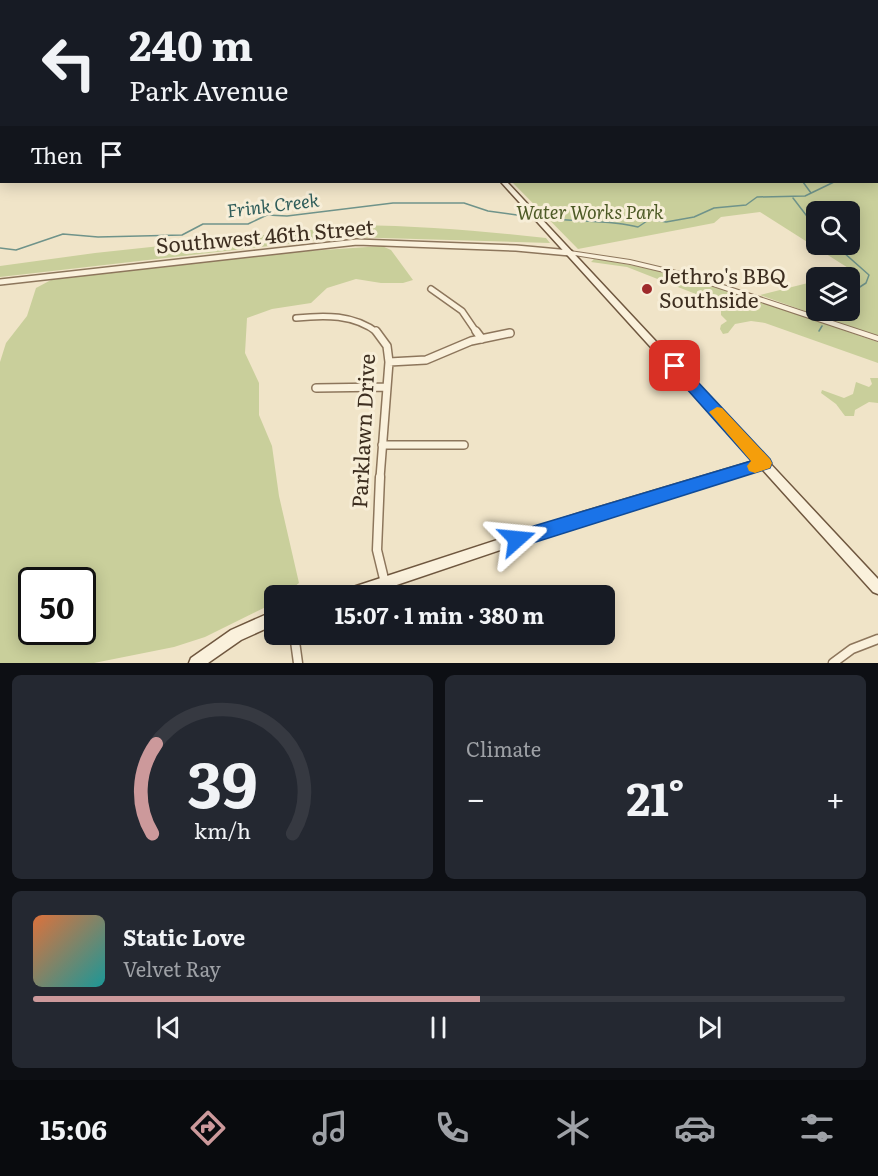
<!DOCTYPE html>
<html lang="en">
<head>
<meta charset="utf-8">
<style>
  body { margin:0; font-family:Literata,serif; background:#242831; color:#f1f3f6; height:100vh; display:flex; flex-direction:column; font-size:22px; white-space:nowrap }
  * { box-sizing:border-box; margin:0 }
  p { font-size:20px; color:#9ea1a6 }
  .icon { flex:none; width:33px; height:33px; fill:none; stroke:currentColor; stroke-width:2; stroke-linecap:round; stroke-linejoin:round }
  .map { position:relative; height:663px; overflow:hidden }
  .details { display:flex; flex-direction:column; gap:12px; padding:12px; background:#0d0f14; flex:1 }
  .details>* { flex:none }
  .guide { position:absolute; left:0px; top:0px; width:879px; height:183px; box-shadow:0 3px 15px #0003; background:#171b24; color:#f1f3f6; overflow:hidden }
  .tools { position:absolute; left:806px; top:201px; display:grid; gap:12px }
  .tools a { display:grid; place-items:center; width:54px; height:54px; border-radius:9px; background:#171b24; box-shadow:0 3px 15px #0003; font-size:30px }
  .speed { position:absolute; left:18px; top:567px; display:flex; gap:12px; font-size:30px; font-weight:700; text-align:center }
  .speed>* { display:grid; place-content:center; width:78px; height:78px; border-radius:50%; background:#171b24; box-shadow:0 3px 15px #0003; line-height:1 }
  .speed .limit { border:3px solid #111; border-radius:9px; background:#fff; color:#111 }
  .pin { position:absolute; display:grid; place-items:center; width:51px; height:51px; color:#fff; margin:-26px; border-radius:12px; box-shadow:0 3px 9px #0006 }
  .me { position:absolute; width:66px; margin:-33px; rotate:72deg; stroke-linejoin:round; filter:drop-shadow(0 0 4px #0008) }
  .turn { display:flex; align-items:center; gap:21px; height:126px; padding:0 30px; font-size:27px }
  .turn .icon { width:78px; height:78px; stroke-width:2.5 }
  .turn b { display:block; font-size:42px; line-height:51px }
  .then { display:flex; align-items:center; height:57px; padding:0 30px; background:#0003; gap:12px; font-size:22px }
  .big { font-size:45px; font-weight:700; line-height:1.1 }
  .details .tile { flex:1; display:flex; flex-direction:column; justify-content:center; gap:9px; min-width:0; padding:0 21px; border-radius:9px; background:#242831 }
  .details .dial { align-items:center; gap:0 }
  .dial svg { height:156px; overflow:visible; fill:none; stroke:#363941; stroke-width:7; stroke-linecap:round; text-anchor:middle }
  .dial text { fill:#f1f3f6; stroke:none }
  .song { display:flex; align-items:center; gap:18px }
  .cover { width:72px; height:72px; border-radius:9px; background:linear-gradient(135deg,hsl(20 70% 55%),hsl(180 70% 35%)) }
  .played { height:6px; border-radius:3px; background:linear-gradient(90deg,#cc999b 55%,#363941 55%) }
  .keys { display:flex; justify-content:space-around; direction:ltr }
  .heat { display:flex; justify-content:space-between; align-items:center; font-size:33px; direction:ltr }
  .details .tiles { flex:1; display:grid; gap:12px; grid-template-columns:1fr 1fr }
  .tile:last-child { grid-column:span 2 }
  .trip { position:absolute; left:264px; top:585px; width:351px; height:60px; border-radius:9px; background:#171b24; box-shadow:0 3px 15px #0003; font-weight:700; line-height:60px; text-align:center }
  .tab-bar { display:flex; height:96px; justify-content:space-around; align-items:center; background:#090b0e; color:#9ea1a6 }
  .tab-bar .icon { width:42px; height:42px }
  .tab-bar .selected { color:#cc999b }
  .tab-bar b { font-size:27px; color:#f1f3f6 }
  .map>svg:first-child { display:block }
  .green { fill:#c9cf9b; fill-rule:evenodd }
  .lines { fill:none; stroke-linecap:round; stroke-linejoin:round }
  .stream { stroke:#6f938a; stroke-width:1.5 }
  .minor-far3-casing { stroke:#8d765c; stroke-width:4 }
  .minor-far2-casing { stroke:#8d765c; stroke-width:8 }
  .minor-far1-casing { stroke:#8d765c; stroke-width:10 }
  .minor-casing { stroke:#8d765c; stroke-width:11 }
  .tertiary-casing { stroke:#8d765c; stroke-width:2 }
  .secondary-casing { stroke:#6f573f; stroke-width:3 }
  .minor-far3 { stroke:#faf1dc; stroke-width:2 }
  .minor-far2 { stroke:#faf1dc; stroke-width:5 }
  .minor-far1 { stroke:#faf1dc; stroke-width:7 }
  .minor { stroke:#faf1dc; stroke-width:8 }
  .tertiary { fill:#faf1dc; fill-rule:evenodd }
  .secondary { fill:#faf1dc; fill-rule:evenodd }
  .rail-casing { stroke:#3d2e20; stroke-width:2 }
  .rail { stroke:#f7eed8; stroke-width:1.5; stroke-dasharray:2; stroke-linecap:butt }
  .route { fill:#1a73e8; stroke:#114b97; stroke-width:1.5 }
  .slow { fill:#f59e0b }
  .poi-dot { fill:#9e2a2b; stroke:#f7eed8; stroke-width:2 }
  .labels { text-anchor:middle; stroke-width:6; stroke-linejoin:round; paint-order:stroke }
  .far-water-label { font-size:18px; font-style:italic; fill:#2f5d5a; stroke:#f7eed8 }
  .far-park-label { font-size:18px; font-style:italic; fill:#4d5a26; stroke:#f7eed8 }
  .street-label { font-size:21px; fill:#3d2e20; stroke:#f7eed8 }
  .poi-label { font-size:21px; fill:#3d2e20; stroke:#f7eed8; text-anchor:start }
</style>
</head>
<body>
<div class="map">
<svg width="878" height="663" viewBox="0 0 878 663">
  <rect width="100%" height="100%" fill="#f0e4c8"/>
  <path class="green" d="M873 0 878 2V337L760 295 816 281V310H849V278L829 277 853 271 760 212 721 217 714 223 578 249 512 182H878V2H465L464 1ZM816 212H849V244H816Z
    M357 225C421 226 483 231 546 238L550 243 348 237 0 277V266L95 253Z
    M382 246 391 250 413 280 403 283H381L356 279 327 288 311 303 272 309 247 318 245 353 259 383V415L272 446 279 496 299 583 284 595 274 596V603L205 637 174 647 94 663H0V362L6 343 27 316 36 288 51 280 249 255ZM32 580H82V632H32Z
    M594 259C693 272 784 311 878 342V363L765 323 751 321 735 324 728 333 723 334 720 329 721 325 727 321 721 315V309L711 300 627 267 591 262Z
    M870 378H878V403L869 402 855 410 854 416H845L836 404 821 393 822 390 844 398 853 394 856 382 869 387 872 384Z"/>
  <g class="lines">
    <path class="stream" d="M464 0 466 2
      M803 182 811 193
      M793 198 816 228
      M555 219C583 222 611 220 638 227L650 219 666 222 694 217 714 208 746 205 757 197 805 196 834 182
      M834 244 869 275 866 283 849 294
      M0 248 16 250 63 234 98 237 182 235 203 224H248L267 215 287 216 393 203H464L488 211 517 215
      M825 316 830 310
      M819 331 822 326"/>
    <g class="minor-far3-casing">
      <path id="minor-far3" d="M242 0 244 2"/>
    </g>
    <g class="minor-far2-casing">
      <path id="minor-far2" d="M0 282 357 242 516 248 570 253
        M431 289 462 311 477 333
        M296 318C324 315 354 314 378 333"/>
    </g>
    <g class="minor-far1-casing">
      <path id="minor-far1" d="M376 331 387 346 389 362 380 478
        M476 331 482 339
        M389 362 426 360 471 341 510 333
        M316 388 386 387
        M382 445H464"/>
    </g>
    <g class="minor-casing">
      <path id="minor" d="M380 477 377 550 385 583
        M294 634 298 663
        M833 663 852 649 878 639"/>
    </g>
    <g class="tertiary-casing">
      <path id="tertiary" d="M0 46H2V48H0Z
        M570 251 630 260 693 275 878 336V341L689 278 630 264 568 254 567 253 568 252Z"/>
    </g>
    <g class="secondary-casing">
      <path id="secondary" d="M336 0H340V2H337Z
        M501 182H507L878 579V594L873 592 761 468 583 522 364 596H338L339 592 344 590 583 512 754 461Z
        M274 611V625L241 640 208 663H189L191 658 231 630Z"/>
    </g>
    <use href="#minor-far3" class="minor-far3"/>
    <use href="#minor-far2" class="minor-far2"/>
    <use href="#minor-far1" class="minor-far1"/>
    <use href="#minor" class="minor"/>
    <use href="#tertiary" class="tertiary"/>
    <use href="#secondary" class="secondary"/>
    <g class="rail-casing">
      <path id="rail" d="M474 0 476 2
        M874 0 878 1
        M794 2 807 0"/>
    </g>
    <use href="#rail" class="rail"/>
  </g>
  <path class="route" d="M675 361 680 363 770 459 772 463 770 468 517 548 510 545 507 539 510 533 517 531 751 461 669 369 667 366 669 363Z"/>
  <path class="slow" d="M717 407 722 408 770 459 772 463 770 468 755 473 749 471 747 466 751 461 709 412Z"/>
  <circle class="poi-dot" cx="647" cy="289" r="6"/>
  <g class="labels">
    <g class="far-water-label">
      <text transform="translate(273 206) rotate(-7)" y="6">Frink Creek</text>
    </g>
    <g class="far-park-label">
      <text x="590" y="219">Water Works Park</text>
    </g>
    <g class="street-label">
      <text transform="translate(265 237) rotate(-5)" y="7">Southwest 46th Street</text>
      <text transform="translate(364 431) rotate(-87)" y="7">Parklawn Drive</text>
    </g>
    <g class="poi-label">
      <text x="659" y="284">Jethro's BBQ<tspan x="659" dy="24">Southside</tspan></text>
    </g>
  </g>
</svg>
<div class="tools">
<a><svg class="icon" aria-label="search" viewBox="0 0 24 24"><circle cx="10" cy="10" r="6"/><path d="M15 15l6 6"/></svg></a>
<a><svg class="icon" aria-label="layers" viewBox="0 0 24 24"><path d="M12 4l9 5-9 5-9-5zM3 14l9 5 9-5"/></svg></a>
</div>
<div class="speed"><div class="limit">50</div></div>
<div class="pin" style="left:675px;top:366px;background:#d93025"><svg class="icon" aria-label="arrive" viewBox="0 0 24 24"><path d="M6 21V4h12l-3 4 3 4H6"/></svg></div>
<svg class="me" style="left:517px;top:539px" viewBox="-20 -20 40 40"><path d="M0-17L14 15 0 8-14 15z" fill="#1a73e8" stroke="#fff" stroke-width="4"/></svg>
<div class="trip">15:07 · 1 min · 380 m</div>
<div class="guide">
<div class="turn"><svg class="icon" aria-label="left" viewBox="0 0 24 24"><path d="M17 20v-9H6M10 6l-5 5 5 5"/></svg><div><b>240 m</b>Park Avenue</div></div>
<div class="then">Then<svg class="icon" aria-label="arrive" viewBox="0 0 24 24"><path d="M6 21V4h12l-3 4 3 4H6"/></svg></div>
</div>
</div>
<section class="details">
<div class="tiles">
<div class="tile dial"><svg viewBox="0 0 100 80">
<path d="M14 69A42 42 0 1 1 86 69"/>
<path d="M14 69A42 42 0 0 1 16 23" stroke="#cc999b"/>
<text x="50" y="56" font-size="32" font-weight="700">39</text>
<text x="50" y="72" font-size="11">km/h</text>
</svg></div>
<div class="tile"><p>Climate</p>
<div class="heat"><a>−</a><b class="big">21°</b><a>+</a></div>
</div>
<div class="tile">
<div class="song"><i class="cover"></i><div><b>Static Love</b><p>Velvet Ray</p></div></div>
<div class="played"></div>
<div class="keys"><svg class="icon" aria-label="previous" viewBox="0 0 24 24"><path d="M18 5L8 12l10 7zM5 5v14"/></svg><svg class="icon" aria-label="pause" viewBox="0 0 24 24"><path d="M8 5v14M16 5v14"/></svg><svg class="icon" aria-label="next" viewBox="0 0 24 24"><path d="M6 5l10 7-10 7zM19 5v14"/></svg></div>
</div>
</div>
</section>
<nav class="tab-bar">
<b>15:06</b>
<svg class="icon selected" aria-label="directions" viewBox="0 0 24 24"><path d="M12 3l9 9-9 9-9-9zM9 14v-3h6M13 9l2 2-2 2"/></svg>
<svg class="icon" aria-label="music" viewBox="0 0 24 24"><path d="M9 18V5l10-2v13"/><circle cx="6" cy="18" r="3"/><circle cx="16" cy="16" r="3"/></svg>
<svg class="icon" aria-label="phone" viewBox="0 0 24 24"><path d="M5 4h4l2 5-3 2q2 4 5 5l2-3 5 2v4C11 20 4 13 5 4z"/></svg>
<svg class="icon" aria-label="climate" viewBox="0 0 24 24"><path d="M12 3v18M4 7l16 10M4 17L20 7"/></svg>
<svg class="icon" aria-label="car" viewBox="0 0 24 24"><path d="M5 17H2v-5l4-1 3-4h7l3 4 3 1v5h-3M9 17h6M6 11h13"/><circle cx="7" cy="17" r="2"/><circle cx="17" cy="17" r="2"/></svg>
<svg class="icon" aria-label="filters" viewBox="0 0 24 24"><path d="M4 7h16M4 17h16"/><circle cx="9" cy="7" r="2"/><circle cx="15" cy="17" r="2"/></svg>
</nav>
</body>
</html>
